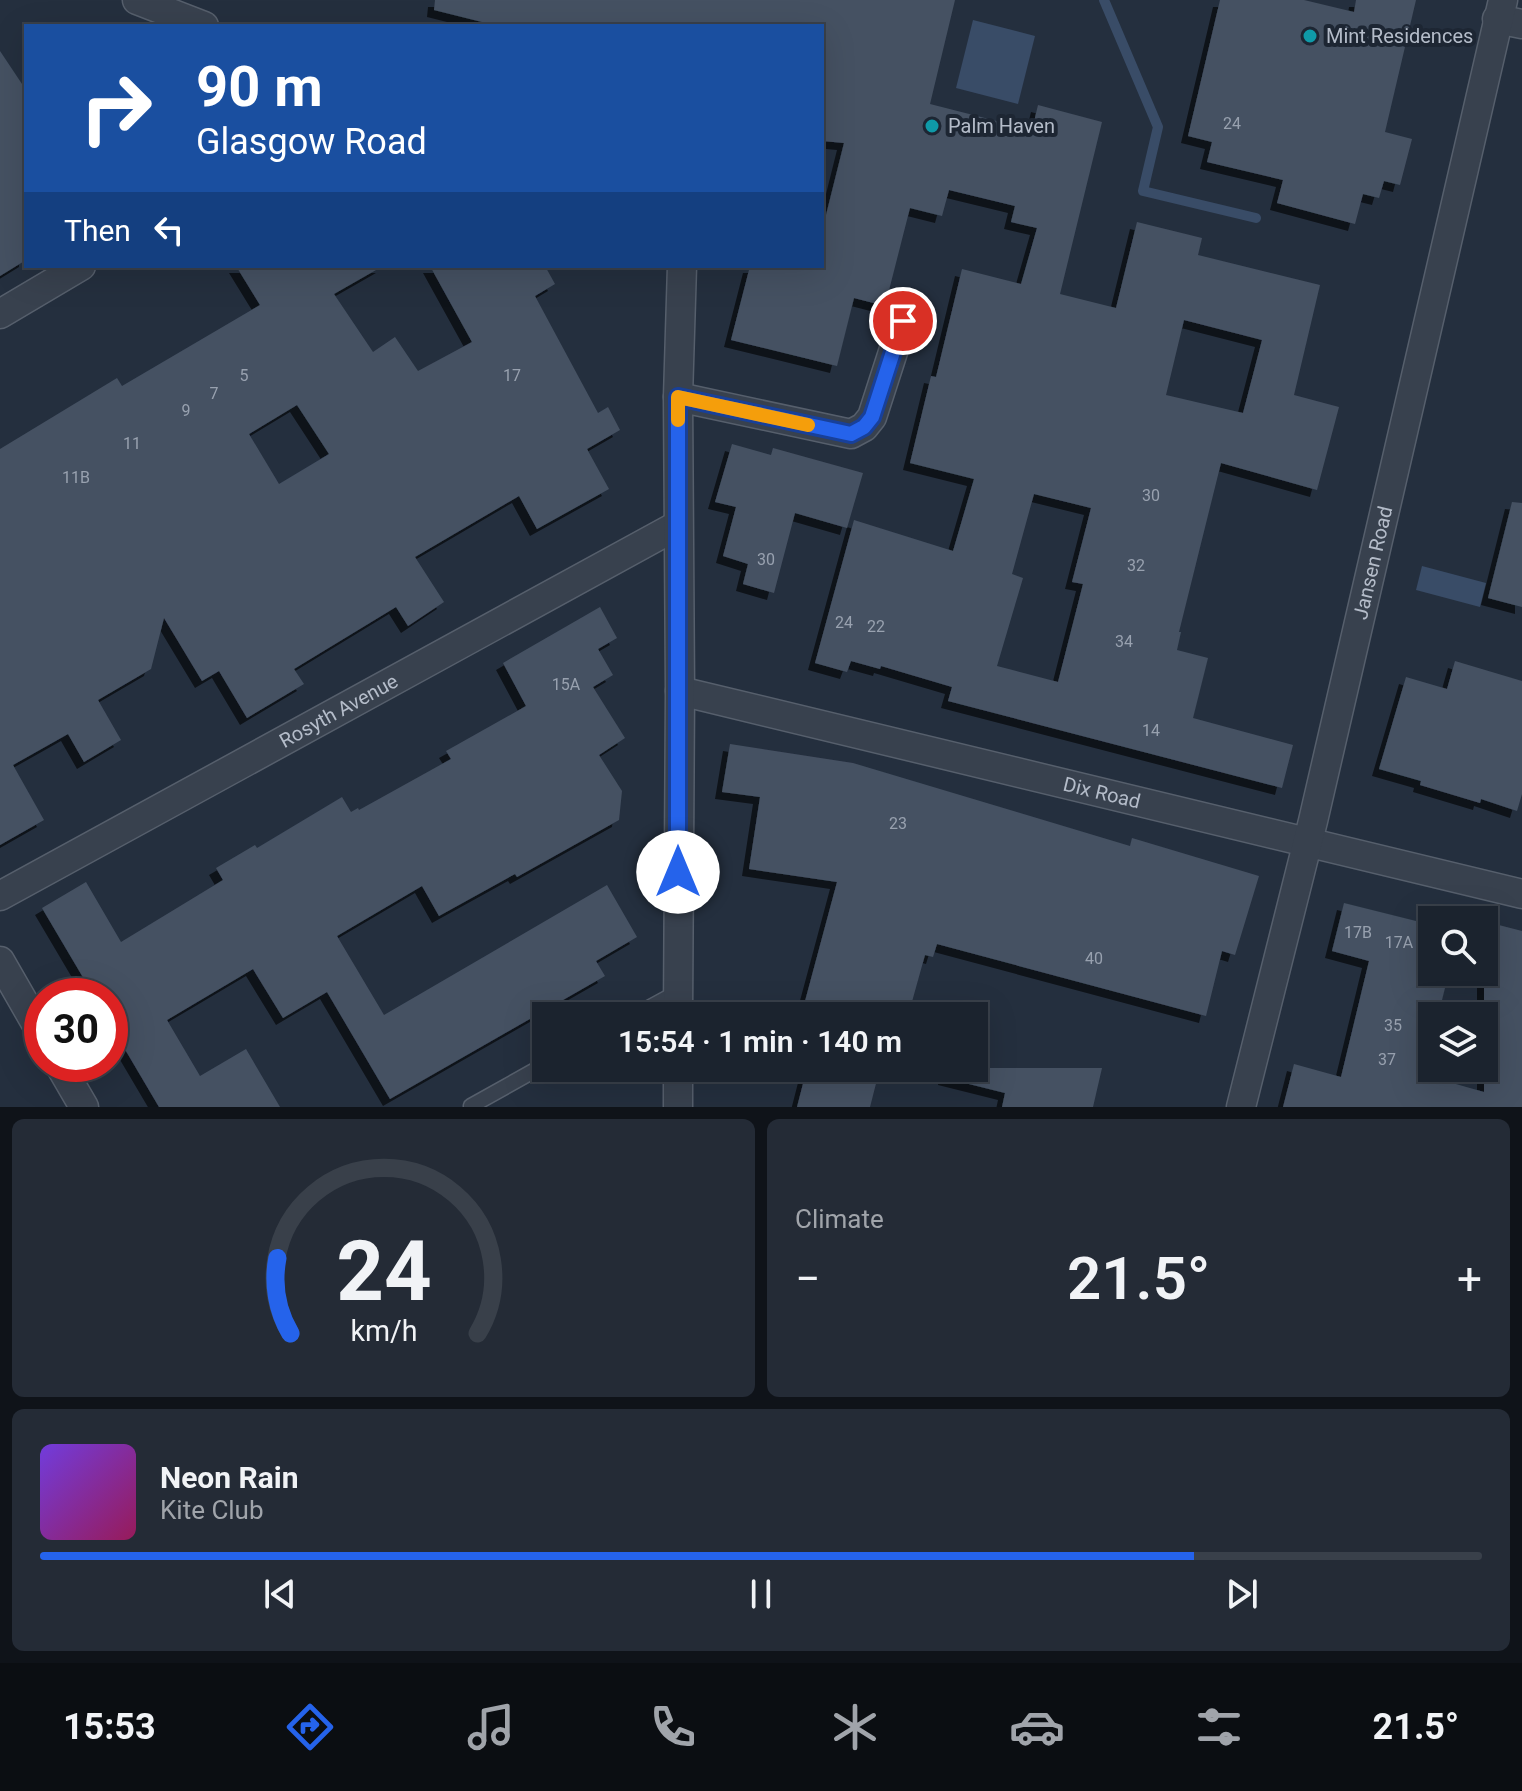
<!DOCTYPE html>
<html lang="en">
<head>
<meta charset="utf-8">
<style>
  body { margin:0; font-family:Roboto,sans-serif; background:#242b36; color:#f1f3f6; height:100vh; display:flex; flex-direction:column; font-size:30px; white-space:nowrap }
  * { box-sizing:border-box; margin:0 }
  p { font-size:26px; color:#a0a4aa }
  .icon { flex:none; width:44px; height:44px; fill:none; stroke:currentColor; stroke-width:2; stroke-linecap:round; stroke-linejoin:round }
  .map { position:relative; height:1107px; overflow:hidden }
  .side { display:flex; flex-direction:column; gap:12px; padding:12px; background:#0f1319; flex:1 }
  .side>* { flex:none }
  .top-card { position:absolute; left:24px; top:24px; width:800px; height:244px; border-radius:0px; box-shadow:0 8px 32px #0002,0 0 0 2px #39404a; background:#1a4fa0; color:#fff; overflow:hidden }
  .controls { position:absolute; left:1418px; top:906px; display:grid; gap:16px }
  .controls a { display:grid; place-items:center; width:80px; height:80px; border-radius:0px; background:#1b232e; box-shadow:0 8px 32px #0002,0 0 0 2px #39404a; font-size:40px }
  .speed { position:absolute; left:24px; top:978px; display:flex; gap:16px; font-size:40px; font-weight:700; text-align:center }
  .speed>* { display:grid; place-content:center; width:104px; height:104px; border-radius:50%; background:#1b232e; box-shadow:0 8px 32px #0002,0 0 0 2px #39404a; line-height:1 }
  .speed .limit { border:12px solid #d22; background:#fff; color:#111 }
  .pin { position:absolute; display:grid; place-items:center; width:68px; height:68px; color:#fff; margin:-34px; border:4px solid #fff; border-radius:50%; box-shadow:0 2px 8px #0007 }
  .me { position:absolute; width:88px; margin:-44px; rotate:0deg; stroke-linejoin:round; filter:drop-shadow(0 0 6px #0008) }
  .turn { display:flex; align-items:center; gap:28px; height:168px; padding:0 40px; font-size:36px }
  .turn .icon { width:104px; height:104px; stroke-width:2.5 }
  .turn b { display:block; font-size:56px; line-height:68px }
  .then { display:flex; align-items:center; height:76px; padding:0 40px; background:#0003; gap:16px; font-size:30px }
  .big { font-size:60px; font-weight:600; line-height:1.1 }
  .side .card { flex:1; display:flex; flex-direction:column; justify-content:center; gap:12px; min-width:0; padding:0 28px; border-radius:12px; background:#242b36 }
  .side .dial { align-items:center; gap:0 }
  .dial svg { height:208px; overflow:visible; fill:none; stroke:#39404a; stroke-width:7; stroke-linecap:round; text-anchor:middle }
  .dial text { fill:#f1f3f6; stroke:none }
  .song { display:flex; align-items:center; gap:24px }
  .cover { width:96px; height:96px; border-radius:12px; background:linear-gradient(135deg,hsl(260 70% 55%),hsl(330 70% 35%)) }
  .played { height:8px; border-radius:4px; background:linear-gradient(90deg,#2563eb 80%,#39404a 80%) }
  .keys { display:flex; justify-content:space-around; direction:ltr }
  .heat { display:flex; justify-content:space-between; align-items:center; font-size:44px; direction:ltr }
  .side .tiles { flex:1; display:grid; gap:12px; grid-template-columns:1fr 1fr }
  .card:last-child { grid-column:span 2 }
  .trip { position:absolute; left:532px; top:1002px; width:456px; height:80px; border-radius:0px; background:#1b232e; box-shadow:0 8px 32px #0002,0 0 0 2px #39404a; font-weight:600; line-height:80px; text-align:center }
  .dock { display:flex; height:128px; justify-content:space-around; align-items:center; background:#0b0e12; color:#a0a4aa }
  .dock .icon { width:56px; height:56px }
  .dock .active { color:#2563eb }
  .dock b { font-size:36px; color:#f1f3f6 }
  .map>svg:first-child { display:block }
  .water { fill:#394c67 }
  .lines { fill:none; stroke-linecap:round; stroke-linejoin:round }
  .stream { stroke:#394c67; stroke-width:10 }
  .building { fill:#455162; fill-rule:evenodd; filter:url(#shadow) }
  .service-casing { stroke:#565f6c; stroke-width:17 }
  .minor-casing { stroke:#565f6c; stroke-width:31 }
  .service { stroke:#38414e; stroke-width:14 }
  .minor { stroke:#38414e; stroke-width:28 }
  .route-casing { stroke:#184099; stroke-width:20 }
  .route { stroke:#2563eb; stroke-width:14 }
  .slow { stroke:#f59e0b; stroke-width:14 }
  .culture-dot { fill:#0f9aa8; stroke:#1d2633; stroke-width:3 }
  .labels { text-anchor:middle; stroke-width:8; stroke-linejoin:round; paint-order:stroke }
  .number-label { font-size:16px; fill:#98a1af }
  .poi-label { font-size:20px; fill:#b4bcc9; stroke:#1d2633; text-anchor:start }
  .street-label { font-size:20px; fill:#b4bcc9; stroke:#1d2633 }
</style>
</head>
<body>
<div class="map">
<svg width="1522" height="1107" viewBox="0 0 1522 1107">
  <defs>
    <filter id="shadow"><feDropShadow dx="-7" dy="7" stdDeviation="0" flood-color="#0009"/></filter>
  </defs>
  <rect width="100%" height="100%" fill="#242f3e"/>
  <path class="water" d="M973 20 1035 36 1018 104 956 88Z
    M1422 566 1486 583 1480 607 1416 590Z"/>
  <g class="lines">
    <path class="stream" d="M1104 0 1158 127 1143 191 1256 218"/>
  </g>
  <path class="building" d="M435 0H955L930 104 1032 130 1038 105 1102 122 1060 294 1116 308 1137 222 1202 238 1198 255 1320 285 1294 395 1339 407 1317 490 1221 463 1179 632H1181L1177 650 1208 658 1193 718 1293 745 1282 788 948 701 952 687 881 666 880 669 851 661 847 672 815 663 854 520 953 551 974 479 910 463 931 376 936 377 962 269 1021 284 1037 228 1011 222 1015 206 949 190 942 216 910 208 885 306 854 298 837 366 731 340 750 266H822V231L844 143 822 141V26H498L434 10ZM1184 320 1262 340 1243 413 1166 395ZM1034 494 1091 508 1072 582 1083 584 1058 682 997 666 1023 578 1012 574Z
    M1220 0H1304L1354 12 1356 0H1416L1385 132 1412 139 1400 185 1384 181 1379 198 1363 194 1355 224 1277 203 1283 180 1207 162 1212 142 1188 136Z
    M0 51 26 90V260L0 276Z
    M236 266H383L334 294 373 352 395 337 418 371 472 342 430 266H545L555 284 535 296 598 413 608 407 620 430 587 449 609 489 537 529 519 496 415 557 444 602 408 626 396 607 294 669 304 684 247 718 219 671 202 681 164 618 151 669 98 700 121 740 84 762 68 734 13 765 44 820 0 845V449L117 378 122 386 260 305ZM297 405 329 454 279 484 249 434Z
    M732 444 771 455 773 448 863 473 847 528 795 513 774 593 743 584 748 564 723 556 736 507 715 502Z
    M1512 502 1522 503V607L1488 598Z
    M600 607 617 638 598 649 613 675 593 687 625 738 599 755 622 791 619 820 517 877 515 874 439 916 422 886 337 936 384 1015 607 885 637 937 596 961 605 976 390 1099 327 992 283 1018 253 969 167 1020 200 1076 246 1049 280 1107H159L110 1024V996H94L42 908 86 882 121 942 223 880 216 868 255 845 257 848 342 797 351 812 358 808 359 810 451 759 446 751 526 706 503 663Z
    M1455 661 1522 681V794L1517 811 1481 799 1480 803 1420 785 1421 781 1379 769 1406 677 1447 689Z
    M730 744 853 763 1130 846 1132 838 1259 876 1235 955 1222 951 1206 1016 937 944 933 957 925 955 908 1016H801L837 882 749 869 760 797 722 792Z
    M1344 903 1432 925V972H1449L1438 1016H1432V1043L1424 1075 1484 1092V954L1491 923 1522 931V1107H1283L1294 1064 1341 1077 1369 961 1332 951Z
    M807 1068H880L870 1107H797Z
    M946 1068H1102L1093 1107H1002L1005 1093 945 1078Z"/>
  <g class="lines">
    <g class="service-casing">
      <path id="service" d="M634 1016 678 992
        M471 1106 546 1064"/>
    </g>
    <g class="minor-casing">
      <g id="minor">
        <path d="M137 0 204 26"/>
        <path d="M1497 19 1522 24"/>
        <path d="M0 314 81 266"/>
        <path d="M678 397 851 434 864 427 872 417 903 321"/>
        <path id="s1" d="M680 691 1522 894"/>
        <path id="s2" d="M0 896 678 525"/>
        <path d="M0 961 42 1034"/>
        <path d="M678 1016 680 691 678 397 682 266"/>
        <path d="M59 1064 84 1107"/>
        <path d="M678 1107V1068"/>
        <path id="s3" d="M1241 1107 1313 821 1503 0"/>
      </g>
    </g>
    <use href="#service" class="service"/>
    <use href="#minor" class="minor"/>
  </g>
  <g class="lines">
    <g class="route-casing">
      <path id="route" d="M678 872V397L851 434 864 427 872 417 903 321"/>
    </g>
    <use href="#route" class="route"/>
    <path class="slow" d="M678 420V397L808 425"/>
  </g>
  <g class="culture-dot">
    <circle cx="1310" cy="36" r="8"/>
    <circle cx="932" cy="126" r="8"/>
  </g>
  <g class="labels">
    <g class="number-label">
      <text x="1232" y="129">24</text>
      <text x="244" y="381">5</text>
      <text x="512" y="381">17</text>
      <text x="214" y="399">7</text>
      <text x="186" y="416">9</text>
      <text x="132" y="449">11</text>
      <text x="76" y="483">11B</text>
      <text x="1151" y="501">30</text>
      <text x="766" y="565">30</text>
      <text x="1136" y="571">32</text>
      <text x="844" y="628">24</text>
      <text x="876" y="632">22</text>
      <text x="1124" y="647">34</text>
      <text x="566" y="690">15A</text>
      <text x="1151" y="736">14</text>
      <text x="898" y="829">23</text>
      <text x="1358" y="938">17B</text>
      <text x="1399" y="948">17A</text>
      <text x="1094" y="964">40</text>
      <text x="1393" y="1031">35</text>
      <text x="1387" y="1065">37</text>
    </g>
    <g class="poi-label">
      <text x="1326" y="43">Mint Residences</text>
      <text x="948" y="133">Palm Haven</text>
    </g>
    <g class="street-label">
      <text dy="7" stroke="none"><textPath href="#s3" startOffset="560">Jansen Road</textPath></text>
      <text dy="7" stroke="none"><textPath href="#s2" startOffset="386">Rosyth Avenue</textPath></text>
      <text dy="7" stroke="none"><textPath href="#s1" startOffset="434">Dix Road</textPath></text>
    </g>
  </g>
</svg>
<div class="controls">
<a><svg class="icon" aria-label="search" viewBox="0 0 24 24"><circle cx="10" cy="10" r="6"/><path d="M15 15l6 6"/></svg></a>
<a><svg class="icon" aria-label="layers" viewBox="0 0 24 24"><path d="M12 4l9 5-9 5-9-5zM3 14l9 5 9-5"/></svg></a>
</div>
<div class="speed"><div class="limit">30</div></div>
<div class="pin" style="left:903px;top:321px;background:#d93025"><svg class="icon" aria-label="arrive" viewBox="0 0 24 24"><path d="M6 21V4h12l-3 4 3 4H6"/></svg></div>
<svg class="me" style="left:678px;top:872px" viewBox="-20 -20 40 40"><circle r="19" fill="#fff"/><path d="M0-13L10 11 0 6-10 11z" fill="#2563eb"/></svg>
<div class="trip">15:54 · 1 min · 140 m</div>
<div class="top-card">
<div class="turn"><svg class="icon" aria-label="right" viewBox="0 0 24 24"><path d="M7 20v-9h11M14 6l5 5-5 5"/></svg><div><b>90 m</b>Glasgow Road</div></div>
<div class="then">Then<svg class="icon" aria-label="left" viewBox="0 0 24 24"><path d="M17 20v-9H6M10 6l-5 5 5 5"/></svg></div>
</div>
</div>
<section class="side">
<div class="tiles">
<div class="card dial"><svg viewBox="0 0 100 80">
<path d="M14 69A42 42 0 1 1 86 69"/>
<path d="M14 69A42 42 0 0 1 9 40" stroke="#2563eb"/>
<text x="50" y="56" font-size="32" font-weight="700">24</text>
<text x="50" y="72" font-size="11">km/h</text>
</svg></div>
<div class="card"><p>Climate</p>
<div class="heat"><a>−</a><b class="big">21.5°</b><a>+</a></div>
</div>
<div class="card">
<div class="song"><i class="cover"></i><div><b>Neon Rain</b><p>Kite Club</p></div></div>
<div class="played"></div>
<div class="keys"><svg class="icon" aria-label="previous" viewBox="0 0 24 24"><path d="M18 5L8 12l10 7zM5 5v14"/></svg><svg class="icon" aria-label="pause" viewBox="0 0 24 24"><path d="M8 5v14M16 5v14"/></svg><svg class="icon" aria-label="next" viewBox="0 0 24 24"><path d="M6 5l10 7-10 7zM19 5v14"/></svg></div>
</div>
</div>
</section>
<nav class="dock">
<b>15:53</b>
<svg class="icon active" aria-label="directions" viewBox="0 0 24 24"><path d="M12 3l9 9-9 9-9-9zM9 14v-3h6M13 9l2 2-2 2"/></svg>
<svg class="icon" aria-label="music" viewBox="0 0 24 24"><path d="M9 18V5l10-2v13"/><circle cx="6" cy="18" r="3"/><circle cx="16" cy="16" r="3"/></svg>
<svg class="icon" aria-label="phone" viewBox="0 0 24 24"><path d="M5 4h4l2 5-3 2q2 4 5 5l2-3 5 2v4C11 20 4 13 5 4z"/></svg>
<svg class="icon" aria-label="climate" viewBox="0 0 24 24"><path d="M12 3v18M4 7l16 10M4 17L20 7"/></svg>
<svg class="icon" aria-label="car" viewBox="0 0 24 24"><path d="M5 17H2v-5l4-1 3-4h7l3 4 3 1v5h-3M9 17h6M6 11h13"/><circle cx="7" cy="17" r="2"/><circle cx="17" cy="17" r="2"/></svg>
<svg class="icon" aria-label="filters" viewBox="0 0 24 24"><path d="M4 7h16M4 17h16"/><circle cx="9" cy="7" r="2"/><circle cx="15" cy="17" r="2"/></svg>
<b>21.5°</b>
</nav>
</body>
</html>
